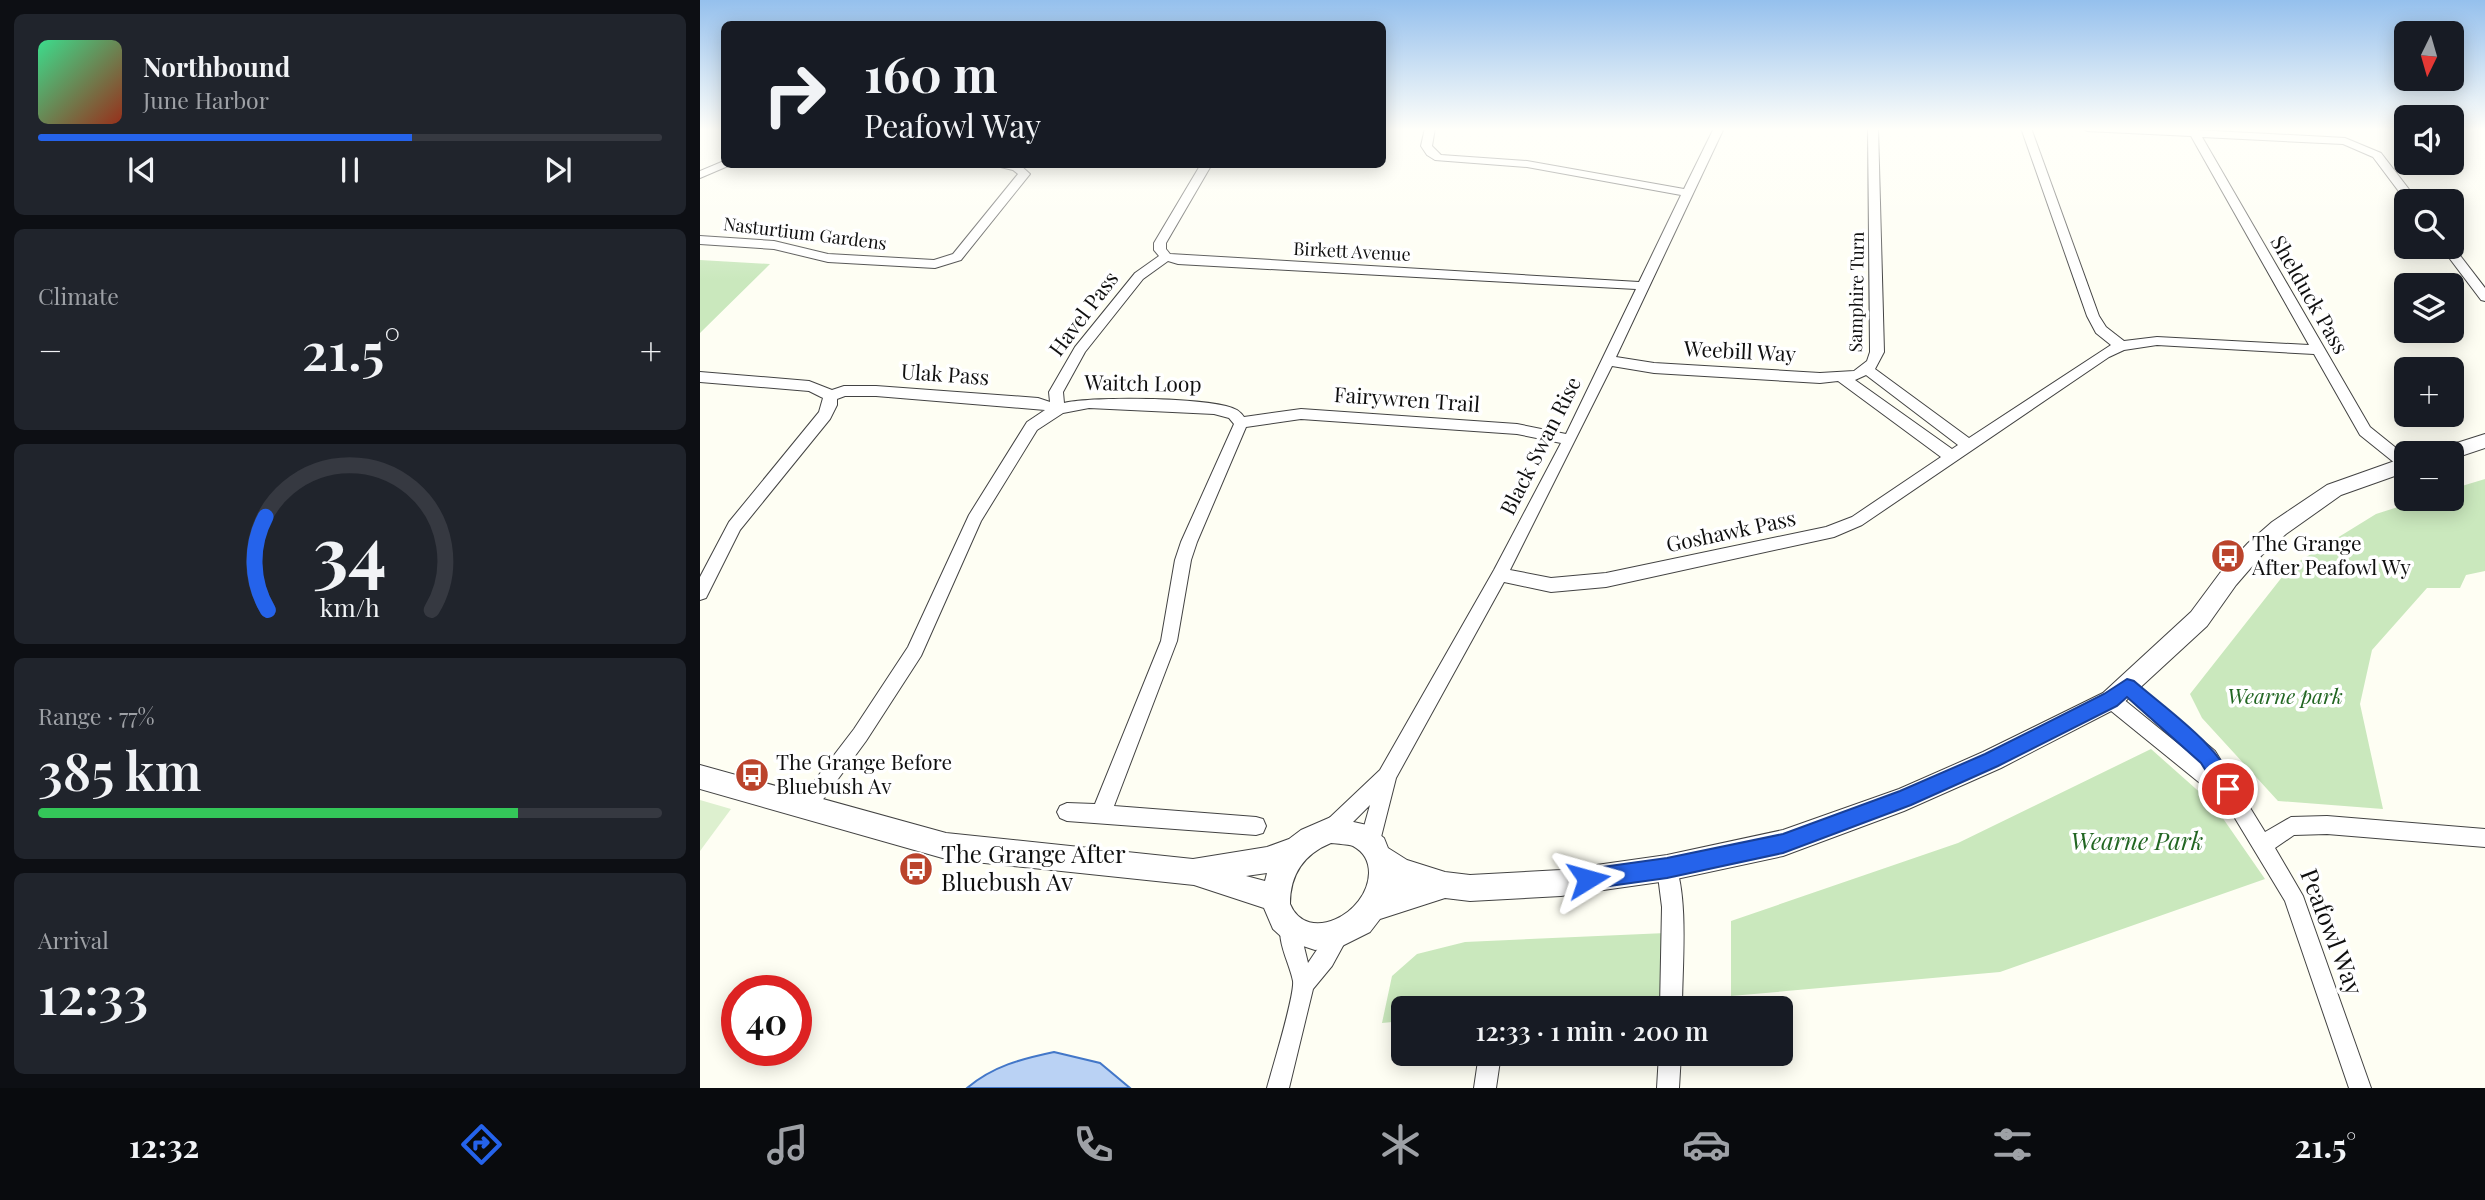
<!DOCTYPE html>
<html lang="en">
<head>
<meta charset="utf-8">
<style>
  body { margin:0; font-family:"Playfair Display",serif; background:#20242c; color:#f1f3f6; height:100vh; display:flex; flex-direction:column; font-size:26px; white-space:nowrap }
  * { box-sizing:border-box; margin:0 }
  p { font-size:23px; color:#9ea1a6 }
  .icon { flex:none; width:38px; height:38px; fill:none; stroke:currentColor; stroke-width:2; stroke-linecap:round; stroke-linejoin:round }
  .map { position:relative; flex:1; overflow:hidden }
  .details { display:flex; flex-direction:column; gap:14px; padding:14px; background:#0d0f14; width:700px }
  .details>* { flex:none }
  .top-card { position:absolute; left:21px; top:21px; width:665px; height:147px; border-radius:10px; box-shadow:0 4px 18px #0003; background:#171b24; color:#f1f3f6; overflow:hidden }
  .needle { width:46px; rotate:185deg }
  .fabs { position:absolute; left:1694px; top:21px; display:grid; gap:14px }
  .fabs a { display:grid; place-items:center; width:70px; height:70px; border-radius:10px; background:#171b24; box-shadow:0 4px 18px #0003; font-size:35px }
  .speed { position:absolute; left:21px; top:975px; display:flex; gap:14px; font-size:35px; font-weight:700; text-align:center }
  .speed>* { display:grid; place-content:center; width:91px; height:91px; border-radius:50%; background:#171b24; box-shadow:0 4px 18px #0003; line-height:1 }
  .speed .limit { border:10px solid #d22; background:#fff; color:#111 }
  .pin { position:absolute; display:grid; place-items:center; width:60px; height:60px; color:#fff; margin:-30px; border:4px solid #fff; border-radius:50%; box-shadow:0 2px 7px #0007 }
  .me { position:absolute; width:77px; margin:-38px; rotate:82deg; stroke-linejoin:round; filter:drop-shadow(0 0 5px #0008) }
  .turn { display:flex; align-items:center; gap:24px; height:147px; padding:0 28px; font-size:32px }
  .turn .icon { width:91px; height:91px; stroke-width:2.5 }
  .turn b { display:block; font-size:49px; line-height:60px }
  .big { font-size:52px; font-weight:600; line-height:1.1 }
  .details .tile { flex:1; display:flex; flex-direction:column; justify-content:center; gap:10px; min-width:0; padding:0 24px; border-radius:10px; background:#20242c }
  .details .dial { align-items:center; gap:0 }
  .dial svg { height:182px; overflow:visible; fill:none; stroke:#363941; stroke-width:7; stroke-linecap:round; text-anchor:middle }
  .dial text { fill:#f1f3f6; stroke:none }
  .song { display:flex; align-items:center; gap:21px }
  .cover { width:84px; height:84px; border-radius:10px; background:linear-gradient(135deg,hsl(150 70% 55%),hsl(10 70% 35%)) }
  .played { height:7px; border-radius:4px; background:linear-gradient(90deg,#2563eb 60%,#363941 60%) }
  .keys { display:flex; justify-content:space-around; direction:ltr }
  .heat { display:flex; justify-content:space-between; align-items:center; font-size:38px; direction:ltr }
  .charge { height:10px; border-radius:5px; background:linear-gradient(90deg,#34c759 77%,#363941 0) }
  .trip { position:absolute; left:691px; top:996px; width:402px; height:70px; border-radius:10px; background:#171b24; box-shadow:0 4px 18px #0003; font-weight:600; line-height:70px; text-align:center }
  .dock { display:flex; height:112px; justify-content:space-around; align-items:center; background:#090b0e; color:#9ea1a6 }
  .dock .icon { width:49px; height:49px }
  .dock .active { color:#2563eb }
  .dock b { font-size:32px; color:#f1f3f6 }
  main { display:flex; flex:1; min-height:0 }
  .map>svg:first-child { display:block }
  .green { fill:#cae8bd }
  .pitch { fill:#ddf0cf }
  .water { fill:#bad2f4; stroke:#4377c8; stroke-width:2 }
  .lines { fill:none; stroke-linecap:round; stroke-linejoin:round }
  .minor-casing { stroke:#434343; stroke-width:2 }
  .tertiary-casing { stroke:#434343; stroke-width:2 }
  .minor { fill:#fff; fill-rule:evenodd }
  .tertiary { fill:#fff; fill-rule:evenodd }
  .route { fill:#2563eb; stroke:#184099; stroke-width:2 }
  .labels { text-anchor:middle; stroke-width:7; stroke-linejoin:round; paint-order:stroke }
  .far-street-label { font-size:18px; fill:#101010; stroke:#fff }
  .street-label { font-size:21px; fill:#101010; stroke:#fff }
  .poi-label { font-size:21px; fill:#101010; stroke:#fff; text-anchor:start }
  .park-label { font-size:21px; font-style:italic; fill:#262; stroke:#fff }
  .near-park-label { font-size:24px; font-style:italic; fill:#262; stroke:#fff }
  .near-poi-label { font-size:24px; fill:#101010; stroke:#fff; text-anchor:start }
  .near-street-label { font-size:24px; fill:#101010; stroke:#fff }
</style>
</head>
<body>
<main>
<section class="details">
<div class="tile">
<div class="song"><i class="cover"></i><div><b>Northbound</b><p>June Harbor</p></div></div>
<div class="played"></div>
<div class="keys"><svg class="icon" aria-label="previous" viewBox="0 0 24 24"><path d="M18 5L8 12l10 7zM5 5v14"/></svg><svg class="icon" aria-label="pause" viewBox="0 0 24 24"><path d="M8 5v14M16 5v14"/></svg><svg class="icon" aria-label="next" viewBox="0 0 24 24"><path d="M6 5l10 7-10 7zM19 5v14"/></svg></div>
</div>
<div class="tile"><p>Climate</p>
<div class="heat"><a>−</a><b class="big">21.5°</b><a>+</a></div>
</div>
<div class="tile dial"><svg viewBox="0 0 100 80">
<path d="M14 69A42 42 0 1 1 86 69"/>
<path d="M14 69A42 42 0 0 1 13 28" stroke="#2563eb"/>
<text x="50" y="56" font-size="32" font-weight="700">34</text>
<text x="50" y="72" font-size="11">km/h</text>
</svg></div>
<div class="tile"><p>Range · 77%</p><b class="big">385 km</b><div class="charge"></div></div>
<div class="tile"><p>Arrival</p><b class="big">12:33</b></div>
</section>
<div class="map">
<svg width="1785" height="1088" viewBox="0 0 1785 1088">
  <rect width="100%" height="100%" fill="#fefef3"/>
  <path class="green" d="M0 260 70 264 0 333Z
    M1785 479V571L1766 575 1760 588H1727L1672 650 1660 704 1683 809 1578 801 1502 718 1490 694 1590 567 1676 514 1723 499H1752V489Z
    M1451 749 1513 804 1565 879 1300 972 1031 996V921L1258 843Z
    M966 933 968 993 952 1005 909 1008H704L703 1021 682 1023 692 976 717 954 765 942Z"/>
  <path class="pitch" d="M0 800 31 809 0 851Z"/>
  <path class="water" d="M354 1052 400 1063 430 1088H267C293 1066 321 1059 354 1052Z"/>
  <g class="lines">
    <g class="minor-casing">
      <path id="minor" d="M725 128H735L732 146 741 155 827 161 984 189 1014 128H1024L916 357 954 363 1120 373 1154 371 1167 361 1170 352 1168 128H1178L1184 352 1175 369 1269 438 1411 345 1396 333 1387 316 1321 128H1331L1399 316 1406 327 1424 341 1457 337 1609 345 1491 136 1387 131 1382 128H1457L1645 138 1681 153 1718 201H1706L1673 157 1643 144 1502 137 1670 427 1706 456V469L1701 468 1660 435 1614 354 1457 345 1424 350 1409 357 1162 525 1134 537 906 587 851 592 804 582 696 778 680 841 677 848 670 851 663 848 660 841 670 805 638 837 631 839 624 837 621 830 624 823 680 770 794 570 861 443 817 434 601 419 546 427 497 542 491 560 477 641 414 806 556 817 563 819 566 826 563 833 556 835 367 821 360 818 357 812 360 806 367 803 395 804 461 641 475 560 481 542 534 424 529 418 514 414 389 408 363 413 337 430 281 521 221 656 166 741 113 813 106 816 99 813 96 807 99 801 154 729 208 647 269 515 327 422 345 410 176 396H145L137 399V405L130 419 40 530 6 598 0 600V577L29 522 119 412 123 398 109 391 0 382V372L109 381 132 390 144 386H176L338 398 350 402 349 392 375 347 435 273 459 256 454 250V243L501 164H512L466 243V249L470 254 939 282 981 195 827 167 735 160 727 155 721 146ZM468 261 478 264 936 289 866 434 817 424 601 409 544 417C542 414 540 412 537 410 515 397 391 396 364 403L363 392 385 352 443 279ZM912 366 954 373 1120 383 1138 381 1241 457 1152 517 1126 527 906 573 851 578 810 570ZM1166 375 1258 445 1252 449 1155 380Z
        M24 161V164H29L28 166 0 178V171Z
        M288 164H319L330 174 261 260 235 268 128 262 74 249 0 244V236L74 241 128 254 234 260 253 254 318 174 313 170Z
        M1752 245 1785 288V301L1781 300 1741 247Z
        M1428 679 1434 682 1515 751 1565 832 1591 817 1627 816 1785 829V847L1627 834 1594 835 1575 848 1603 896 1671 1088H1649L1585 901 1527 805 1405 706 1402 700 1405 694 1411 692 1417 694 1499 761 1422 692 1419 687 1422 682Z
        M967 858 974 861C989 897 982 967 982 1008H960L962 907 957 868 960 861Z
        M590 915 597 918 608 963 633 926 640 923 647 926 650 933 632 966 613 989 589 1088H567C572 1069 595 995 593 981 589 961 574 938 583 918Z
        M779 1054H801L796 1088H774Z
        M959 1054H981L979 1088H957Z"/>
    </g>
    <g class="tertiary-casing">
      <path id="tertiary" d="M1785 434V448L1752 459V453H1738L1741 448Z
        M1706 457V472L1641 495 1586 534 1562 555 1536 585 1507 626 1419 707 1301 768 1204 811 1083 856 967 881 861 896 770 901 745 898 680 919 670 932 640 947 615 950 585 940 573 929 564 908 494 885 246 859 0 789V765L246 833 493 859 567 847 589 839 601 830 631 817 667 825 684 838 688 848 707 860 745 872 770 875 861 870 967 855 1083 830 1199 789 1283 752 1403 693 1491 612 1520 573 1548 543 1572 522 1627 485ZM631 843C638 844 647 844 653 846 664 852 669 861 669 873 668 914 607 945 590 904 590 874 604 854 631 843ZM567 873 565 881 546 876Z"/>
    </g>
    <use href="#minor" class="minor"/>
    <use href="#tertiary" class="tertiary"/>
  </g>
  <linearGradient id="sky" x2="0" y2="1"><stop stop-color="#95c0ed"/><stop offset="0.46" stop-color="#fffffa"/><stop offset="1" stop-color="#fffffa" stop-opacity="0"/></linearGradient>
  <rect width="1785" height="281" fill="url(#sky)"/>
  <path class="route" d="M1427 679 1434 681C1471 713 1517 743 1538 789L1535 795 1528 798 1521 795 1501 763 1427 697 1417 706 1298 766 1211 805 1083 853 967 878 888 889 881 886 878 879 881 872 888 869 967 858 1083 834 1200 791 1285 754 1404 694Z"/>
  <defs>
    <g id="bus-disc" transform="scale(1.75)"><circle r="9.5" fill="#bb442c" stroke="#fff"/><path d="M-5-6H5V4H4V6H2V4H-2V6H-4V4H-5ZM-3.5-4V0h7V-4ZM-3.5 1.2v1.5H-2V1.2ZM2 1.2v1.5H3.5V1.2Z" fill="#fff"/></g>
  </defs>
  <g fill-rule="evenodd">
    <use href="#bus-disc" x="1528" y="556"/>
    <use href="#bus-disc" x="52" y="775"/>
    <use href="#bus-disc" x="216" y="869"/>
  </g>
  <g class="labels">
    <g class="far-street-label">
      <text transform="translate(105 234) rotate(7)" y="6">Nasturtium Gardens</text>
      <text transform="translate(652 252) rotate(3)" y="6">Birkett Avenue</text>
      <text transform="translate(1157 292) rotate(-89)" y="6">Samphire Turn</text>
    </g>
    <g class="street-label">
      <text transform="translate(1609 295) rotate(60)" y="7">Shelduck Pass</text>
      <text transform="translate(384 314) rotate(-53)" y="7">Havel Pass</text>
      <text transform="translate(1040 352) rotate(3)" y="7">Weebill Way</text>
      <text transform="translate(245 375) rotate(4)" y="7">Ulak Pass</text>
      <text transform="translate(443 384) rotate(1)" y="7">Waitch Loop</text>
      <text transform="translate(707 400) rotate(4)" y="7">Fairywren Trail</text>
      <text transform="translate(841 446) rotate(-63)" y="7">Black Swan Rise</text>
      <text transform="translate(1031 532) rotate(-12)" y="7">Goshawk Pass</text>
    </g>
    <g class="poi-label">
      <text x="1552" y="551">The Grange<tspan x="1552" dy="24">After Peafowl Wy</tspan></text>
      <text x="76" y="770">The Grange Before<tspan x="76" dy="24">Bluebush Av</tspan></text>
    </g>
    <g class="park-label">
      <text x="1585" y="704">Wearne park</text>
    </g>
    <g class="near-park-label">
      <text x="1437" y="850">Wearne Park</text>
    </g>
    <g class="near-poi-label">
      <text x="241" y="863">The Grange After<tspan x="241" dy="28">Bluebush Av</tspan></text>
    </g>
    <g class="near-street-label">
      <text transform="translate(1631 932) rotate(69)" y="8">Peafowl Way</text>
    </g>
  </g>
</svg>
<div class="fabs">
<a><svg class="needle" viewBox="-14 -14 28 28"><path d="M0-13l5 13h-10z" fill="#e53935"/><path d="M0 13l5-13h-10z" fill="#9ea1a6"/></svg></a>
<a><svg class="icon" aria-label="sound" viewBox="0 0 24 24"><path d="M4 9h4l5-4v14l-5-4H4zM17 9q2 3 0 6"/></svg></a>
<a><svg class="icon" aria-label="search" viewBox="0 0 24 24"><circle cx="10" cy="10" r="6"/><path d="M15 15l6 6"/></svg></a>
<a><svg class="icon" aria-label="layers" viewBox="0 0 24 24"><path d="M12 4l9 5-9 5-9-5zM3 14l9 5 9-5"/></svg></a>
<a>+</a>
<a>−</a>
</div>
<div class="speed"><div class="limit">40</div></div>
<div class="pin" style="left:1528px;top:789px;background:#d93025"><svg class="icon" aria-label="arrive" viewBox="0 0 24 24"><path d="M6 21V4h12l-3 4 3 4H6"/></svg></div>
<svg class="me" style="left:888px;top:879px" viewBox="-20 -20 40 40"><path d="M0-17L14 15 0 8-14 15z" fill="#2563eb" stroke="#fff" stroke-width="4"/></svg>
<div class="trip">12:33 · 1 min · 200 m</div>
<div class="top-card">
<div class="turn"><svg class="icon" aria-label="right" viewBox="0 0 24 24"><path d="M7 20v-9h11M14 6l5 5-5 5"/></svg><div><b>160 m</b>Peafowl Way</div></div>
</div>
</div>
</main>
<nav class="dock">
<b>12:32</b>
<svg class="icon active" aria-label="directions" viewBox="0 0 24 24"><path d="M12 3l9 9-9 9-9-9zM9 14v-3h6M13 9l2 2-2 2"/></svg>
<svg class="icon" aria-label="music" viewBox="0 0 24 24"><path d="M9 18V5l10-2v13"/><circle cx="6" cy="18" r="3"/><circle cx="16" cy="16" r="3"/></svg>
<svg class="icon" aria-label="phone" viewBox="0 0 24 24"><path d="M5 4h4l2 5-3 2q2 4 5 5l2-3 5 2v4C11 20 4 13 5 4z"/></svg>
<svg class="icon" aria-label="climate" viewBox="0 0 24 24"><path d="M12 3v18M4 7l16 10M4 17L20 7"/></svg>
<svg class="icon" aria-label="car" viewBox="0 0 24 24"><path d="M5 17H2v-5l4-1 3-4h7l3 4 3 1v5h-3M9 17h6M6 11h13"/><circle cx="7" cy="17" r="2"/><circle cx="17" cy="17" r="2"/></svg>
<svg class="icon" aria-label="filters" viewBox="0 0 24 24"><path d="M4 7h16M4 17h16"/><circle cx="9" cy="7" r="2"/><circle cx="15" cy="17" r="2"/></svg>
<b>21.5°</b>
</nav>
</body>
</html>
